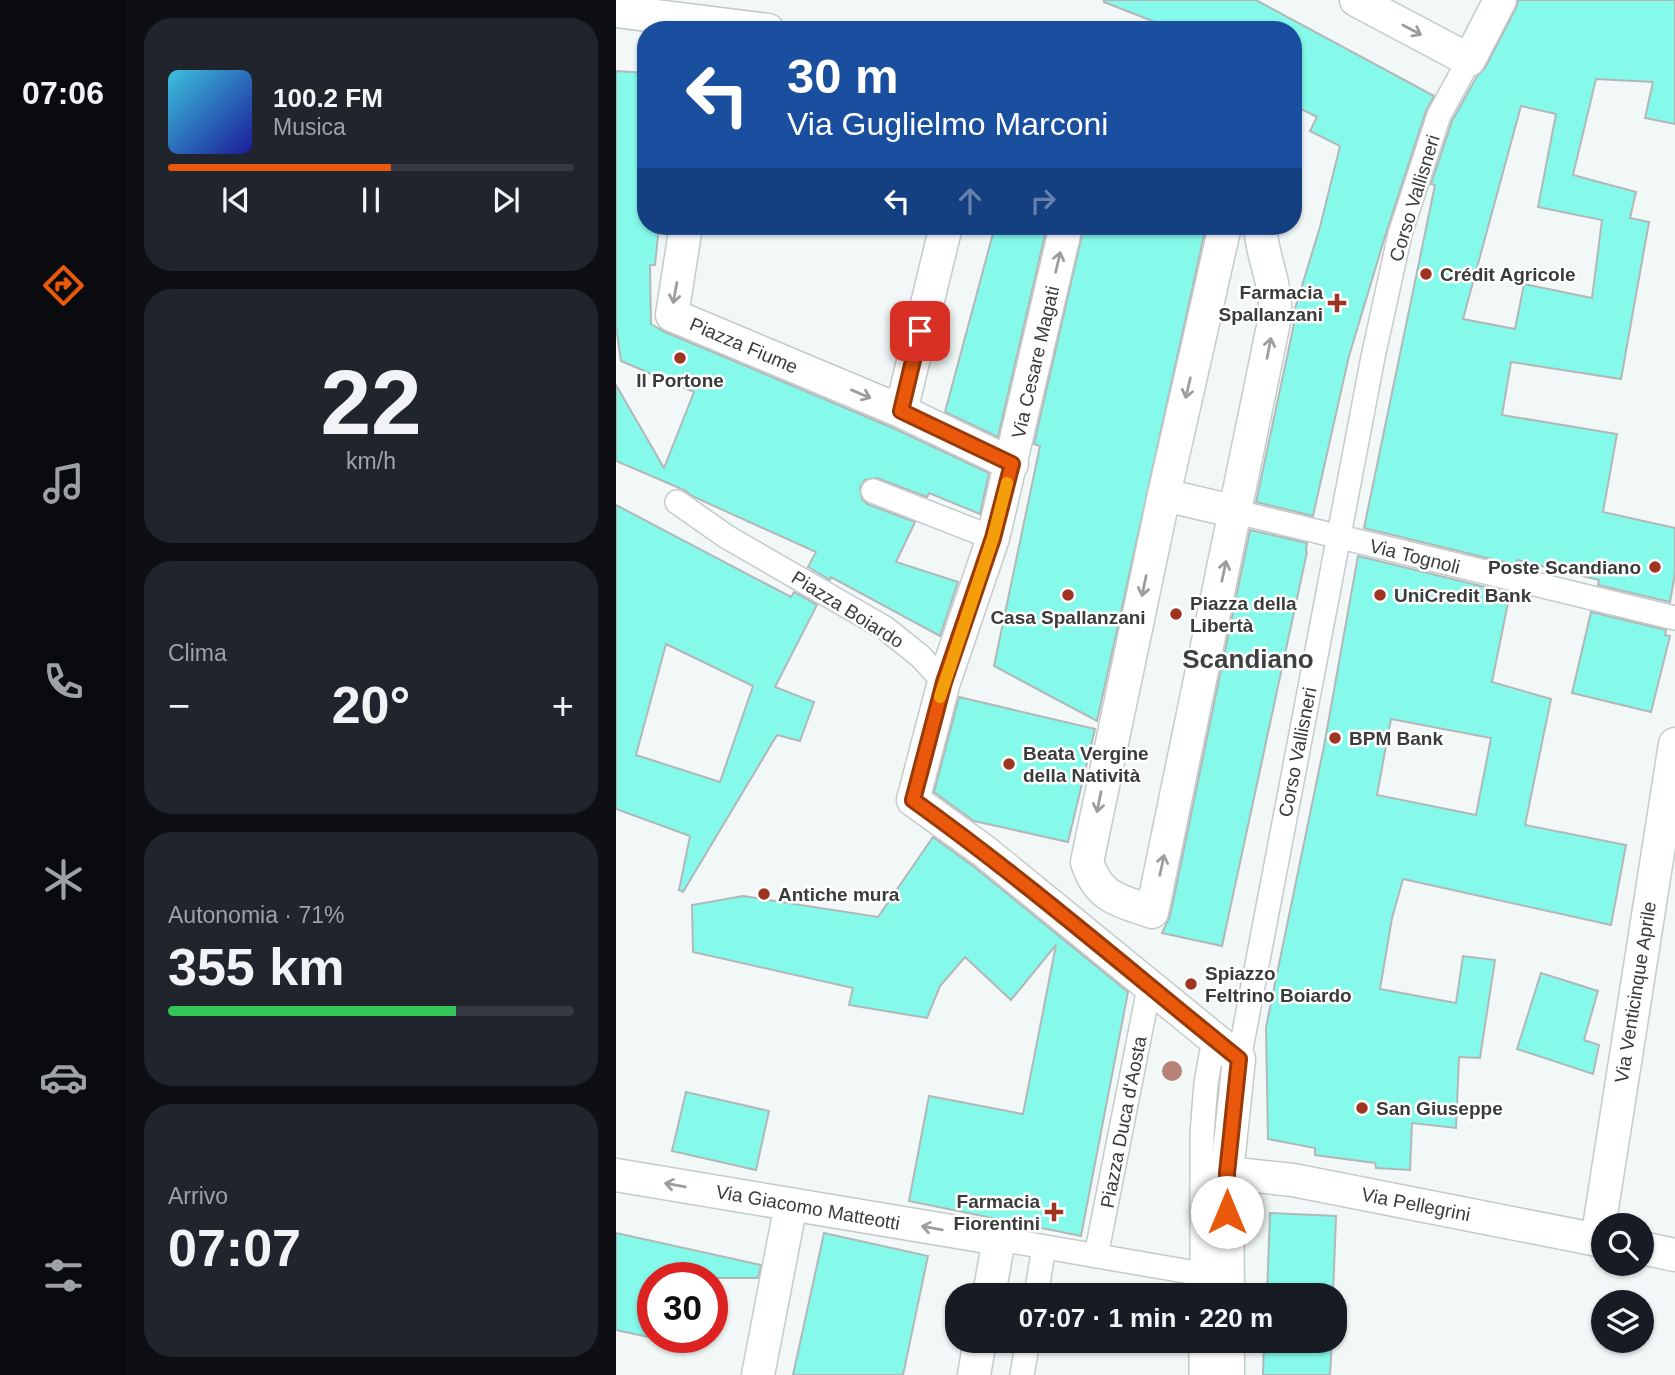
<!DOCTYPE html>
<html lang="it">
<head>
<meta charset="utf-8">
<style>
  body { margin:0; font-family:Helvetica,sans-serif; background:#20242c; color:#f1f3f6; height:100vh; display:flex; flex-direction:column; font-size:26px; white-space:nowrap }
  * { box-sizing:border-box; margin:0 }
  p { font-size:23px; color:#9ea1a6 }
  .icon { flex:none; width:38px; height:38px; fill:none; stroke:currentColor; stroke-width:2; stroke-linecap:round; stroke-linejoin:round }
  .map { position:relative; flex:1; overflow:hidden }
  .sheet { display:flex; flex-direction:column; gap:18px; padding:18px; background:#0d0f14; width:490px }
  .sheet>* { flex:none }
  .hud { position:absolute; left:21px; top:21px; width:665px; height:214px; border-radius:28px; box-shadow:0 2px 5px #0004; background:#1a4fa0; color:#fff; overflow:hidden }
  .buttons { position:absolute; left:975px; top:1213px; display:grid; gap:14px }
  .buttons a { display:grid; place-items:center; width:63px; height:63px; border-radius:50%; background:#171b24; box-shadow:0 2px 5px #0004; font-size:35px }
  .speed { position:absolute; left:21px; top:1262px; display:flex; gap:14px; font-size:35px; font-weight:700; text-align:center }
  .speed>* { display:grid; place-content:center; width:91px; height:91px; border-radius:50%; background:#171b24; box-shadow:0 2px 5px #0004; line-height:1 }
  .speed .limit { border:10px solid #d22; background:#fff; color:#111 }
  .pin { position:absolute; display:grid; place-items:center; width:60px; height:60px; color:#fff; margin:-30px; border-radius:14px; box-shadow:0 4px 10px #0006 }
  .me { position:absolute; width:77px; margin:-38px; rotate:0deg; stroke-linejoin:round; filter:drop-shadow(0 0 5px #0008) }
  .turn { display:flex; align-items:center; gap:24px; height:147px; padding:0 35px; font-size:32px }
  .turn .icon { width:91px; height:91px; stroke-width:2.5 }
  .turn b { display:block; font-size:49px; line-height:60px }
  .lanes { display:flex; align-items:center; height:66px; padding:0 35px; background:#0003; justify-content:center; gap:35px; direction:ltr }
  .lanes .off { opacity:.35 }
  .big { font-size:52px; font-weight:700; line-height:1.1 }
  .sheet .card { flex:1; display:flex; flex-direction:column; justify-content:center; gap:10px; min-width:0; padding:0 24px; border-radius:28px; background:#20242c }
  .sheet .dial { align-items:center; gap:0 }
  .dial b { font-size:91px; line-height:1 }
  .song { display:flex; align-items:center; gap:21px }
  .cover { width:84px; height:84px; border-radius:10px; background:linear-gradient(135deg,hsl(190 70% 55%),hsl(240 70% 35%)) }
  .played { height:7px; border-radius:4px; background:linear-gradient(90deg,#ea580c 55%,#363941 55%) }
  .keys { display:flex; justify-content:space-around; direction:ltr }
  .heat { display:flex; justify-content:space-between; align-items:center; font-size:38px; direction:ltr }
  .charge { height:10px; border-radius:5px; background:linear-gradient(90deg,#34c759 71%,#363941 0) }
  .trip { position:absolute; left:329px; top:1283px; width:402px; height:70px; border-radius:28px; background:#171b24; box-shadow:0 2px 5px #0004; font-weight:700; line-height:70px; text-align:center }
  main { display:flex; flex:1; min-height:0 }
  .tab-bar { display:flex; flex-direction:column; width:126px; justify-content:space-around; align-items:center; background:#090b0e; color:#9ea1a6 }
  .tab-bar .icon { width:49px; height:49px }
  .tab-bar .current { color:#ea580c }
  .tab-bar b { font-size:32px; color:#f1f3f6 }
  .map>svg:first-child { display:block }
  .building { fill:#85faeb; stroke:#b1b8b7; stroke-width:2; fill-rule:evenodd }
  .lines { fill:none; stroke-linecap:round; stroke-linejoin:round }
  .pedestrian-casing { stroke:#c4cbca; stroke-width:26 }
  .minor-casing { stroke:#c4cbca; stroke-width:35 }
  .pedestrian { stroke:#fff; stroke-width:23 }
  .minor { stroke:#fff; stroke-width:32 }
  .tree { fill:#b78277 }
  .oneway { stroke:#9c9e9d }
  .route-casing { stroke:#983908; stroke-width:18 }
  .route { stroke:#ea580c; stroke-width:12 }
  .slow { stroke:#f59e0b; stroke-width:12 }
  .poi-dot { fill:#9e3520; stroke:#fff; stroke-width:2.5 }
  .labels { text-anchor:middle; stroke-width:5; stroke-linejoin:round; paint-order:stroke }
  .street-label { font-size:19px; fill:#393c3b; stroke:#fff }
  .poi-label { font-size:19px; font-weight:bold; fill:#393c3b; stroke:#fff; text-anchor:start }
  .district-label { font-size:26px; font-weight:bold; fill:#3c4241; stroke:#fff }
</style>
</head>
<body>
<main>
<nav class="tab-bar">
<b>07:06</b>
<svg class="icon current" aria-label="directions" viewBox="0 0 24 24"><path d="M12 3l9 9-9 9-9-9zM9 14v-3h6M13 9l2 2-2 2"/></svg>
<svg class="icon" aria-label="music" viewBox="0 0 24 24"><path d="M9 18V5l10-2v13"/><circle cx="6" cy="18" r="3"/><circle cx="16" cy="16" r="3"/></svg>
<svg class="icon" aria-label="phone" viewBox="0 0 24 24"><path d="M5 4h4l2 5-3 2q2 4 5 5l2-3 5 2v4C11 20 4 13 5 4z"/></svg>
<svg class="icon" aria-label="climate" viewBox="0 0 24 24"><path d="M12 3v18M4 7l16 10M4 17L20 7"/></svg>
<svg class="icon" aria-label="car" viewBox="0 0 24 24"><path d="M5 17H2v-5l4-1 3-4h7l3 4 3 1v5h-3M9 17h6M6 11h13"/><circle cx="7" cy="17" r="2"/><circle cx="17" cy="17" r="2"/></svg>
<svg class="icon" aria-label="filters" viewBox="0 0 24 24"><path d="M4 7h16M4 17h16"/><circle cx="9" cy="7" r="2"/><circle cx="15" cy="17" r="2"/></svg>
</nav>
<section class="sheet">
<div class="card">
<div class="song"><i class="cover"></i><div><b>100.2 FM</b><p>Musica</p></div></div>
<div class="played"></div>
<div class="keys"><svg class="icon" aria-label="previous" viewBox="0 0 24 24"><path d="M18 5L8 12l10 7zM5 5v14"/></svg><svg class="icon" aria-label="pause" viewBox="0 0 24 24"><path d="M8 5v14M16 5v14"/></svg><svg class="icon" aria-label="next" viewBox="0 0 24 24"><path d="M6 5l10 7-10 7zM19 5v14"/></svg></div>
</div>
<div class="card dial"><b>22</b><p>km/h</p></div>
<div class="card"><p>Clima</p>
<div class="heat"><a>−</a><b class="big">20°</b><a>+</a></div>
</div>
<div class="card"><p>Autonomia · 71%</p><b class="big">355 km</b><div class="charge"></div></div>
<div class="card"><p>Arrivo</p><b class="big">07:07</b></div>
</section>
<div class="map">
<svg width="1059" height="1375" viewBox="0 0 1059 1375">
  <rect width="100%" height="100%" fill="#f1f8f7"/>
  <path class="building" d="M488 0H640L818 96 810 111 771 230 733 356 697 516 640 502 678 324 676 323 677 315 704 227 724 146 694 131 701 117 677 105V30H559L488 2Z
    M902 0H1059V124L1029 118 1037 82 980 79 957 175 1020 192 1014 218 1033 222 1005 379 895 362 886 415 1001 434 987 512 1059 528V573L1054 602 982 585 983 580 901 560 900 565 748 528 819 185 815 184 836 121 861 76 869 68 900 8ZM905 106 940 114 922 207 986 220 976 298 908 284 899 329 847 319Z
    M0 71 30 73V226H43L39 265H34L35 324 49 332 277 428 373 473 364 514 313 493 311 497 261 478 249 480 244 487 246 499 251 504 299 522 280 562 342 582 324 636 215 577 214 580 192 567 200 552 78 497 68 490 0 461V385L48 468 78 392 5 361 0 327Z
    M379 226H431L382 437 329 412Z
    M468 226H590L481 721 378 666 424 446 418 444Z
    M0 505 175 597 178 592 201 605 159 687 198 702 184 741 161 735 67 892 63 890 74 836 0 809ZM50 644 137 686 104 782 20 755Z
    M634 530 691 543 690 551 691 552 606 946 546 933 554 916Z
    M742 556 894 593 876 682 935 699 909 825 1010 845 995 925 787 879 776 918 764 989 840 1003 847 956 879 960 864 1058 843 1057 840 1128 796 1123 794 1170 760 1168 759 1163 699 1155V1148L652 1139 650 1027 708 746ZM775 719 875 738 860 815 761 795Z
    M975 612 1050 630 1049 635 1054 636 1035 712 956 693Z
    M343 697 479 729 452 842 358 821 318 792Z
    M317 837 357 866 512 992 465 1236 293 1201 313 1096 407 1114 440 945 395 1000 349 957 324 986 311 1018 233 1005 237 988 77 952 76 905 127 896 262 917Z
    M925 973 982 991 968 1040 983 1045 977 1074 901 1049Z
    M70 1092 153 1111 140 1170 56 1151Z
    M654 1213 720 1216 717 1295H651Z
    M0 1233 145 1265 142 1278H37V1338L0 1330Z
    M208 1233 312 1256 287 1375H177Z
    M648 1340H716L714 1375H647Z"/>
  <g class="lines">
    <g class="pedestrian-casing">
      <path id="pedestrian" d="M257 491 377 538
        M61 502 111 537 269 628 304 656 328 682
        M621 512 1059 618
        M623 1059 757 357 784 234 823 115 853 60
        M383 1239 586 1274
        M480 1256 533 988
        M420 1295 428 1247
        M586 1295V1134L590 1083 598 1039
        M406 1375 412 1340
        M585 1375V1340"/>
    </g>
    <g class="minor-casing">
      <path id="minor" d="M740 0 853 60 884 0
        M0 11 152 30
        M70 226 56 315 285 411 330 226
        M450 226 377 538 328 682 297 800 368 851 623 1059 611 1173 612 1295
        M609 226 548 495 471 862C483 899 503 900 536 912L659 317C661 283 646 258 644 226
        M285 411 396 464
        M548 495 621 512
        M611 1173 677 1180 987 1241
        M0 1175 383 1239 373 1295
        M981 1240 1059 744
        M1026 1248 1059 1255
        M612 1340V1375
        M142 1375 175 1204
        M358 1375 364 1340"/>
    </g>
    <use href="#pedestrian" class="pedestrian"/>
    <use href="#minor" class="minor"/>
  </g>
  <circle class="tree" cx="556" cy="1071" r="10"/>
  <defs><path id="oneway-shaft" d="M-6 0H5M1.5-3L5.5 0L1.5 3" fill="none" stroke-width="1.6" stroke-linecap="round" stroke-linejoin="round" transform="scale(1.75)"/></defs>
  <g class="oneway">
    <use href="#oneway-shaft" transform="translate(796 30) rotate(28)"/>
    <use href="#oneway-shaft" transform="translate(442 262) rotate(-77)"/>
    <use href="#oneway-shaft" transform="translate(59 293) rotate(100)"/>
    <use href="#oneway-shaft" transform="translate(653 348) rotate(-79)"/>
    <use href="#oneway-shaft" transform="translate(572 388) rotate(103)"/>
    <use href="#oneway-shaft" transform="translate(245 394) rotate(23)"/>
    <use href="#oneway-shaft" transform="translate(608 571) rotate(-78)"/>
    <use href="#oneway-shaft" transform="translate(528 586) rotate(102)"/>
    <use href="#oneway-shaft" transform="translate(483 802) rotate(101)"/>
    <use href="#oneway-shaft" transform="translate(546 865) rotate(-78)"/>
    <use href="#oneway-shaft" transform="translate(59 1185) rotate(-170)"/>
    <use href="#oneway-shaft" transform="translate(316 1228) rotate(-170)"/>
  </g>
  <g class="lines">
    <g class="route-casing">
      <path id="route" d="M304 331 285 411 396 464 377 538 328 682 297 800C410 881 515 972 623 1059L611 1173V1212"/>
    </g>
    <use href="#route" class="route"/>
    <path class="slow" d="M324 697 377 538 391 483"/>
  </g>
  <g class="poi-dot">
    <circle cx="810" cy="274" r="7"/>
    <path d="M717.5 292.5h7v7h7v7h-7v7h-7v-7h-7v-7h7z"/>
    <circle cx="64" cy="358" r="7"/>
    <circle cx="1039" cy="567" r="7"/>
    <circle cx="452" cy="595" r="7"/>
    <circle cx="764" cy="595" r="7"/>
    <circle cx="560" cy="614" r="7"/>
    <circle cx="719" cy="738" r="7"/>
    <circle cx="393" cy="764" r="7"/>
    <circle cx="148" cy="894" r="7"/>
    <circle cx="575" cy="984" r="7"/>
    <circle cx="746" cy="1108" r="7"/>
    <path d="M434.5 1201.5h7v7h7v7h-7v7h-7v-7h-7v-7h7z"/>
  </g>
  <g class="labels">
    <g class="street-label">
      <text transform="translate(798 198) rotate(-73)" y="7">Corso Vallisneri</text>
      <text transform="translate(128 345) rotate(23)" y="7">Piazza Fiume</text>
      <text transform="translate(419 362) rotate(-77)" y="7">Via Cesare Magati</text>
      <text transform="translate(799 556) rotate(14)" y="7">Via Tognoli</text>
      <text transform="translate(232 609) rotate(32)" y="7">Piazza Boiardo</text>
      <text transform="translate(681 752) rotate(-79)" y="7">Corso Vallisneri</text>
      <text transform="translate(1019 992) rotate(-81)" y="7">Via Venticinque Aprile</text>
      <text transform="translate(507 1122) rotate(-79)" y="7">Piazza Duca d'Aosta</text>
      <text transform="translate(800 1204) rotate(11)" y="7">Via Pellegrini</text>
      <text transform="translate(192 1207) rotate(10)" y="7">Via Giacomo Matteotti</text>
    </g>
    <g class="poi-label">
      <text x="824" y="281">Crédit Agricole</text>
      <text x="707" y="299" text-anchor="end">Farmacia<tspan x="707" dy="22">Spallanzani</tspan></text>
      <text x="64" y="387" text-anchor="middle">Il Portone</text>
      <text x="1025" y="574" text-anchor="end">Poste Scandiano</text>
      <text x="778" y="602">UniCredit Bank</text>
      <text x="574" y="610">Piazza della<tspan x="574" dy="22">Libertà</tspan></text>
      <text x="452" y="624" text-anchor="middle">Casa Spallanzani</text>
      <text x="733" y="745">BPM Bank</text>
      <text x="407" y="760">Beata Vergine<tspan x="407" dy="22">della Natività</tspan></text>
      <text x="162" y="901">Antiche mura</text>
      <text x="589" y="980">Spiazzo<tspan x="589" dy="22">Feltrino Boiardo</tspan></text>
      <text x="760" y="1115">San Giuseppe</text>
      <text x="424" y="1208" text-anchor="end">Farmacia<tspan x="424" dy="22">Fiorentini</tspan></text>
    </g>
    <g class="district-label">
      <text x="632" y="668">Scandiano</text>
    </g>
  </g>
</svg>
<div class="buttons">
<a><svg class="icon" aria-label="search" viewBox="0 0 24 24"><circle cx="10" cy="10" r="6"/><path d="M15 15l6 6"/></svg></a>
<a><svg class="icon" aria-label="layers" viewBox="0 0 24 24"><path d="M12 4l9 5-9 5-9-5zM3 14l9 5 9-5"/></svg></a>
</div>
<div class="speed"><div class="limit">30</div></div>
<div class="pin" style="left:304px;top:331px;background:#d93025"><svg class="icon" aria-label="arrive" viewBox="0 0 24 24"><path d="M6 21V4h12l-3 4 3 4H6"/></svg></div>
<svg class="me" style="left:611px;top:1212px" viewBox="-20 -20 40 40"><circle r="19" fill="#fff"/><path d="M0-13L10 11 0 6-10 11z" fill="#ea580c"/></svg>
<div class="trip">07:07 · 1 min · 220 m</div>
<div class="hud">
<div class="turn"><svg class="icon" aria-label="left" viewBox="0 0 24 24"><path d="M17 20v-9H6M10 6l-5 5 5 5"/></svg><div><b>30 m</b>Via Guglielmo Marconi</div></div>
<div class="lanes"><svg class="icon" aria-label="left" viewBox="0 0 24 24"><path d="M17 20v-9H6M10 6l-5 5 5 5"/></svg><svg class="icon off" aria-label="ahead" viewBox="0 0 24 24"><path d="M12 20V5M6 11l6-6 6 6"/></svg><svg class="icon off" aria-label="right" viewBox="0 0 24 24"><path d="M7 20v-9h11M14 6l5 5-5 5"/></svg></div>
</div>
</div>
</main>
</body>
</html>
